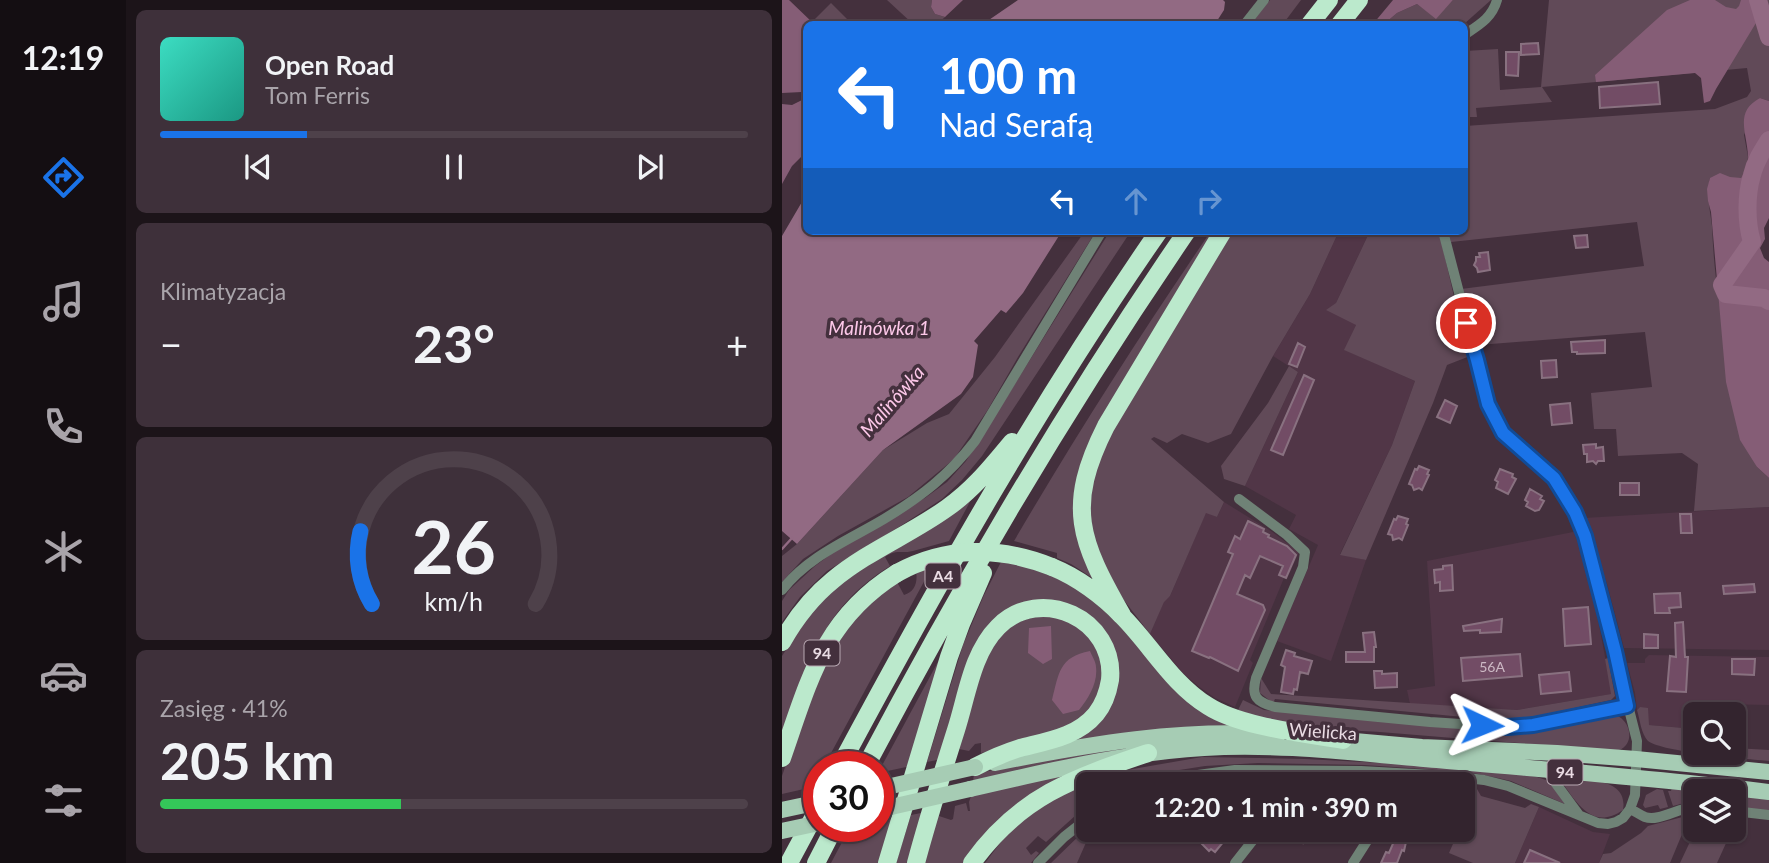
<!DOCTYPE html>
<html lang="pl">
<head>
<meta charset="utf-8">
<style>
  body { margin:0; font-family:Lato,sans-serif; background:#3e303a; color:#f1f3f6; height:100vh; display:flex; flex-direction:column; font-size:26px; white-space:nowrap }
  * { box-sizing:border-box; margin:0 }
  p { font-size:23px; color:#a9a4aa }
  .icon { flex:none; width:38px; height:38px; fill:none; stroke:currentColor; stroke-width:2; stroke-linecap:round; stroke-linejoin:round }
  .map { position:relative; flex:1; overflow:hidden }
  .details { display:flex; flex-direction:column; gap:10px; padding:10px; background:#1c1419; width:656px }
  .details>* { flex:none }
  .guide { position:absolute; left:21px; top:21px; width:665px; height:214px; border-radius:10px; box-shadow:0 2px 5px #0004,0 0 0 2px #4e414a; background:#1a73e8; color:#fff; overflow:hidden }
  .tools { position:absolute; left:901px; top:702px; display:grid; gap:14px }
  .tools a { display:grid; place-items:center; width:63px; height:63px; border-radius:10px; background:#33242e; box-shadow:0 2px 5px #0004,0 0 0 2px #4e414a; font-size:35px }
  .speed { position:absolute; left:21px; top:751px; display:flex; gap:14px; font-size:35px; font-weight:700; text-align:center }
  .speed>* { display:grid; place-content:center; width:91px; height:91px; border-radius:50%; background:#33242e; box-shadow:0 2px 5px #0004,0 0 0 2px #4e414a; line-height:1 }
  .speed .limit { border:10px solid #d22; background:#fff; color:#111 }
  .pin { position:absolute; display:grid; place-items:center; width:60px; height:60px; color:#fff; margin:-30px; border:4px solid #fff; border-radius:50%; box-shadow:0 2px 7px #0007 }
  .me { position:absolute; width:77px; margin:-38px; rotate:92deg; stroke-linejoin:round; filter:drop-shadow(0 0 5px #0008) }
  .turn { display:flex; align-items:center; gap:24px; height:147px; padding:0 21px; font-size:32px }
  .turn .icon { width:91px; height:91px; stroke-width:2.5 }
  .turn b { display:block; font-size:49px; line-height:60px }
  .lanes { display:flex; align-items:center; height:66px; padding:0 21px; background:#0003; justify-content:center; gap:35px; direction:ltr }
  .lanes .off { opacity:.35 }
  .big { font-size:52px; font-weight:700; line-height:1.1 }
  .details .widget { flex:1; display:flex; flex-direction:column; justify-content:center; gap:10px; min-width:0; padding:0 24px; border-radius:10px; background:#3e303a }
  .details .dial { align-items:center; gap:0 }
  .dial svg { height:182px; overflow:visible; fill:none; stroke:#4e414a; stroke-width:7; stroke-linecap:round; text-anchor:middle }
  .dial text { fill:#f1f3f6; stroke:none }
  .song { display:flex; align-items:center; gap:21px }
  .cover { width:84px; height:84px; border-radius:10px; background:linear-gradient(135deg,hsl(170 70% 55%),hsl(170 70% 35%)) }
  .played { height:7px; border-radius:4px; background:linear-gradient(90deg,#1a73e8 25%,#4e414a 25%) }
  .keys { display:flex; justify-content:space-around; direction:ltr }
  .heat { display:flex; justify-content:space-between; align-items:center; font-size:38px; direction:ltr }
  .charge { height:10px; border-radius:5px; background:linear-gradient(90deg,#34c759 41%,#4e414a 0) }
  .trip { position:absolute; left:294px; top:772px; width:399px; height:70px; border-radius:10px; background:#33242e; box-shadow:0 2px 5px #0004,0 0 0 2px #4e414a; font-weight:700; line-height:70px; text-align:center }
  main { display:flex; flex:1; min-height:0 }
  .dock { display:flex; flex-direction:column; width:126px; justify-content:space-around; align-items:center; background:#140e12; color:#a9a4aa }
  .dock .icon { width:49px; height:49px }
  .dock .current { color:#1a73e8 }
  .dock b { font-size:32px; color:#f1f3f6 }
  .map>svg:first-child { display:block }
  .built { fill:#513647 }
  .green { fill:#614a58 }
  .forest { fill:#855d76 }
  .water { fill:#926a83 }
  .lines { fill:none; stroke-linecap:round; stroke-linejoin:round }
  .stream { stroke:#926a83; stroke-width:2.5 }
  .river { stroke:#926a83; stroke-width:18 }
  .building { fill:#724c65; stroke:#897180; stroke-width:2 }
  .minor { stroke:#6f8276; stroke-width:10 }
  .primary { stroke:#a6ccb4; stroke-width:16 }
  .motorway { stroke:#bbe9cc; stroke-width:18 }
  .primary-bridge { stroke:#a6ccb4; stroke-width:16 }
  .motorway-bridge { stroke:#bbe9cc; stroke-width:18 }
  .route-casing { stroke:#114b97; stroke-width:18 }
  .route { stroke:#1a73e8; stroke-width:12 }
  .labels { text-anchor:middle; stroke-width:7; stroke-linejoin:round; paint-order:stroke }
  .number-label { font-size:14px; fill:#ccb8c4 }
  .shield { fill:#44303d; stroke:#b8a8b2; stroke-width:2 }
  .shield-label { font-size:16px; font-weight:bold; fill:#eadce4 }
  .street-label { font-size:18px; fill:#eadce4; stroke:#44303d }
  .water-label { font-size:19px; font-style:italic; fill:#fdc8e9; stroke:#44303d }
</style>
</head>
<body>
<main>
<nav class="dock">
<b>12:19</b>
<svg class="icon current" aria-label="directions" viewBox="0 0 24 24"><path d="M12 3l9 9-9 9-9-9zM9 14v-3h6M13 9l2 2-2 2"/></svg>
<svg class="icon" aria-label="music" viewBox="0 0 24 24"><path d="M9 18V5l10-2v13"/><circle cx="6" cy="18" r="3"/><circle cx="16" cy="16" r="3"/></svg>
<svg class="icon" aria-label="phone" viewBox="0 0 24 24"><path d="M5 4h4l2 5-3 2q2 4 5 5l2-3 5 2v4C11 20 4 13 5 4z"/></svg>
<svg class="icon" aria-label="climate" viewBox="0 0 24 24"><path d="M12 3v18M4 7l16 10M4 17L20 7"/></svg>
<svg class="icon" aria-label="car" viewBox="0 0 24 24"><path d="M5 17H2v-5l4-1 3-4h7l3 4 3 1v5h-3M9 17h6M6 11h13"/><circle cx="7" cy="17" r="2"/><circle cx="17" cy="17" r="2"/></svg>
<svg class="icon" aria-label="filters" viewBox="0 0 24 24"><path d="M4 7h16M4 17h16"/><circle cx="9" cy="7" r="2"/><circle cx="15" cy="17" r="2"/></svg>
</nav>
<section class="details">
<div class="widget">
<div class="song"><i class="cover"></i><div><b>Open Road</b><p>Tom Ferris</p></div></div>
<div class="played"></div>
<div class="keys"><svg class="icon" aria-label="previous" viewBox="0 0 24 24"><path d="M18 5L8 12l10 7zM5 5v14"/></svg><svg class="icon" aria-label="pause" viewBox="0 0 24 24"><path d="M8 5v14M16 5v14"/></svg><svg class="icon" aria-label="next" viewBox="0 0 24 24"><path d="M6 5l10 7-10 7zM19 5v14"/></svg></div>
</div>
<div class="widget"><p>Klimatyzacja</p>
<div class="heat"><a>−</a><b class="big">23°</b><a>+</a></div>
</div>
<div class="widget dial"><svg viewBox="0 0 100 80">
<path d="M14 69A42 42 0 1 1 86 69"/>
<path d="M14 69A42 42 0 0 1 9 37" stroke="#1a73e8"/>
<text x="50" y="56" font-size="32" font-weight="700">26</text>
<text x="50" y="72" font-size="11">km/h</text>
</svg></div>
<div class="widget"><p>Zasięg · 41%</p><b class="big">205 km</b><div class="charge"></div></div>
</section>
<div class="map">
<svg width="987" height="863" viewBox="0 0 987 863">
  <rect width="100%" height="100%" fill="#44303d"/>
  <path class="built" d="M557 231H588L554 303 574 325 563 350 633 381 610 445 558 554 584 560 549 661 495 641 536 545 507 529 514 515 463 486 516 372 491 356 528 294Z
    M442 502 489 531 517 552 505 579 502 578 468 660 471 663 453 707 433 698 416 686 401 673 368 634 382 601 388 596 424 512 435 517Z
    M987 507V650L842 648 825 584 823 578 818 576 802 518Z
    M796 531 812 598 830 694 735 710 628 704 625 690 653 686 645 561Z
    M867 655 987 657V705L938 704V714H914L913 729 867 725 858 707 855 710 853 693 845 663H863V659Z
    M757 807 811 832 828 834 817 863H733Z"/>
  <path class="green" d="M105 0H150L149 7 153 14 163 17 155 24H131Z
    M488 0H519L501 24H469Z
    M671 0H709L682 24H602L615 13 635 4 654 18Z
    M767 0H987V101L978 98 962 135 966 157 965 168 959 178H928C924 195 928 209 930 226 931 251 933 275 937 300 947 356 962 412 975 467L987 478V507L912 511 916 464 900 453 836 456 834 429H812L809 393 870 387 863 332 696 345 679 289 862 266 855 222 669 242 666 231H682L683 126 933 109 965 97 969 91 965 68 760 87 770 102 694 108 695 117H683V51L716 49 718 90 759 87Z
    M49 3 70 24H32L30 22Z
    M303 231H314L236 357 205 411 172 459 126 497 56 536 21 559 0 582V556L15 544 101 450 145 423 167 414 213 357Z
    M328 231H349L200 456 180 480 160 499 120 525 45 571 18 597 0 622V601L7 590 33 566 60 546 143 498 165 482 184 461 228 392Z
    M429 231H434L317 425 294 530 300 553 312 579 289 564 275 558V553L232 541C294 435 360 332 429 231Z
    M450 231H557L528 294 491 356 449 434 426 443 400 434 385 443 372 437 369 439 442 502 435 517 424 513 388 596 382 602 368 634 331 586 313 541 308 519 306 499 314 458Z
    M588 231H657L675 310 688 356 665 365 651 403 584 560 558 555 610 445 633 381 562 350 574 325 544 310 554 303Z
    M507 366 516 372 463 486 442 479 439 466 486 403Z
    M190 498 167 541C155 544 143 548 131 551 119 554 115 549 103 557L108 566C40 608 25 664 0 735V656L27 615 58 584Z
    M220 560 227 561 294 585 455 725 288 742 329 699 310 621 225 614 160 759 145 762 181 645 202 595Z
    M151 565 42 766H37V776L31 787 0 794V776L26 701 61 629 114 580 122 595C133 592 136 582 134 571Z
    M261 614 292 621 316 647 322 678 310 710 269 737 199 753V743L193 744 187 751 177 749 195 678 209 646 230 624Z
    M165 645 129 766 96 773Z
    M826 658 833 696 829 700 742 719 723 721 493 699 491 703 478 693 479 678 489 694 735 710 829 694 823 659Z
    M461 700 482 710 721 731H741L767 727 824 715C830 715 837 715 841 720 850 729 850 745 837 750 833 752 829 750 825 750 753 744 682 739 610 733 559 729 505 729 456 710Z
    M858 707 866 708 867 725 913 729 914 752H952V748L987 750V761C965 759 880 752 866 741 859 734 858 720 855 710Z
    M386 744C320 752 256 766 191 781L192 774 286 755 344 746Z
    M420 757 523 759 698 768 755 777 767 781 783 804 729 781 716 778 686 772 582 765 476 763 423 766 391 771 352 784H306L345 770Z
    M293 771 183 863H139L155 809 159 808 157 816 169 820 171 819 173 806 184 803 186 811H188L187 802 189 796Z
    M777 778C800 780 847 776 841 810 809 832 794 801 777 778Z
    M306 784V808L294 815 264 842 256 836 244 848 249 855 254 851 257 853 249 863H203C210 854 216 845 223 837 246 813 276 795 306 784Z
    M890 787 914 791 913 803 906 802 891 806 886 791H889Z
    M695 789 699 796 743 808 749 804 757 807 733 863H691L667 853 677 830H681V821Z
    M875 789 881 790 886 807 878 809 876 805 863 808 861 805 864 795Z
    M952 793 987 798V813L952 808Z
    M144 812 128 863H114L129 815Z
    M908 815 888 863H817L821 854 829 853 859 833 866 826Z
    M114 818 100 863H49L67 829 79 826H96V822Z
    M914 829 950 830 935 863H898Z
    M303 830 306 838 295 863H269Z"/>
  <path class="forest" d="M0 0H7L32 24H24V152L10 166 0 184V104L10 105 24 98 20 92 0 93Z
    M150 0H181L163 17 153 14 149 7Z
    M611 0H671L654 19 635 4 615 13 602 24H591Z
    M908 0H933L944 7 954 9 957 6 959 0H985L983 8 934 89 928 101 922 103 919 78 913 73 814 82 813 75 885 10Z
    M978 98 987 101V218L982 228 983 239 978 248 982 258 987 262V478L975 467 958 440 944 382 929 212 926 201 925 189 928 178 938 173 948 177 959 178C963 171 967 164 966 156 965 132 952 112 978 98Z
    M269 626 270 659 261 664 246 653 247 628Z
    M308 651C310 656 314 662 314 667 316 683 306 699 297 710L281 714 270 700C277 673 277 657 308 651Z
    M444 779H504L506 784H410Z"/>
  <path class="water" d="M236 0H441L443 2 442 10 433 24H201Z
    M24 195V231H280L241 293 224 313 219 310 192 341 196 345 191 377 179 394 101 450 15 544 0 531V236Z"/>
  <g class="lines">
    <path class="stream" d="M0 549 10 538"/>
    <path class="river" d="M976 0 987 37
      M987 140C980 151 973 162 970 175 964 195 964 222 970 242L940 285 944 294 982 298 987 301"/>
  </g>
  <path class="building" d="M756 43 757 54 739 55V44Z
    M724 52H737L736 76 724 75Z
    M876 82 878 104 818 108 817 87Z
    M805 235 806 247 794 248 792 236Z
    M706 252 708 270 696 272 695 268 692 265 694 261V257H698L697 253Z
    M823 340V353L795 354V352H790L789 342Z
    M516 343 523 347 515 367 507 364Z
    M774 360 775 377 760 378 759 361Z
    M522 375 532 380 501 455 489 450Z
    M663 400 675 406 668 423 655 417Z
    M788 403 790 423 770 425 768 405Z
    M814 444V448L821 447 822 461H816L814 464 811 461 805 462V454H802L801 445Z
    M637 466 647 470 645 474 647 475 640 490 637 488 632 490 630 485 627 484 633 469 635 470Z
    M718 469 731 474 730 477 734 479 726 494 714 488 716 482 713 480Z
    M838 483H857V495H838Z
    M748 489 760 496 758 499 762 501 757 510 753 511 744 506 746 502 743 500Z
    M898 514H909L910 533H899Z
    M616 516 626 519 624 524 626 525 620 540 617 538 611 540 610 535 606 534 612 519 614 520Z
    M466 521 482 529 481 532 487 535 486 537 505 546 514 555 504 578 497 575 501 566 478 556 468 578 463 575 455 594 481 605 483 610 456 671 428 657 427 658 410 651 451 554 446 552 453 536 458 539Z
    M670 565 671 590 658 591V582L653 583 652 570 661 569V566Z
    M972 584 973 592 942 594 941 586Z
    M898 593 899 607 887 608 888 613H873L872 594Z
    M806 607 809 644 783 646 781 609Z
    M720 619 719 632 698 633V630L682 631 681 626Z
    M901 622 903 657H906L904 692 885 691 888 656 894 657 893 623Z
    M592 632 594 647H592V662H564V652H583L581 633Z
    M862 634 876 635V648H862Z
    M504 650 513 653 512 656 530 661 526 674 518 672 515 690 512 689 511 694 499 692 503 667 499 665Z
    M738 654 740 676 681 681 679 658Z
    M950 659H973L972 675 950 674Z
    M592 671H600V674L615 673V687L593 688Z
    M787 672 789 691 759 694 757 675Z
    M503 830H531L521 843Z
    M433 833 442 841 433 852 429 849 427 851 417 841 422 835 427 839Z
    M613 839 624 842 622 851 620 850 615 863H599L604 852 607 853Z
    M748 850 778 863H742Z"/>
  <g class="lines">
    <path class="minor" d="M463 24 482 0
      M682 35C697 25 710 18 715 0
      M457 499 505 535 523 552 521 567 474 678C469 696 474 702 493 707L648 722 725 727 751 725 845 706
      M0 590C26 556 67 540 102 519 140 496 166 476 193 441L320 231
      M764 770 797 815
      M374 784 401 777 453 770 579 771 668 776 702 780 726 786 816 823 826 824 834 822 841 818 848 809 853 795 855 741 803 536 791 508 772 478 721 433 706 404 661 231
      M512 784 517 777V771
      M848 809C853 811 858 815 863 817 877 822 897 807 914 807
      M952 811 987 815
      M256 863 282 837 306 818
      M453 863 479 830
      M571 863 592 830"/>
    <path class="primary" d="M550 739 640 747 775 753 854 759 987 772
      M213 763C307 744 400 728 496 735
      M188 789C265 771 342 753 422 748 499 743 578 754 655 760 765 770 876 778 987 792
      M0 810 37 802"/>
    <path class="motorway" d="M528 24 547 0
      M558 24 577 0
      M270 567C295 577 321 596 340 616 369 645 390 684 426 706 459 727 521 733 561 740
      M340 615C298 541 283 507 324 426L441 231
      M0 642C13 619 30 597 51 580 86 551 129 534 165 508 191 490 210 466 230 442
      M0 758C27 681 41 619 115 573
      M58 766C156 583 258 402 377 231
      M84 766C181 582 287 403 405 231
      M7 863 37 807
      M34 863 53 826
      M105 863 167 657 179 624 201 573
      M134 863C146 818 160 774 174 730 185 696 190 653 216 627 258 584 334 619 328 680 326 692 322 704 314 714 295 737 265 741 238 748 222 753 208 759 193 767
      M190 863C238 796 292 778 366 753"/>
    <path class="primary-bridge" d="M96 789 193 767
      M96 810 188 789
      M0 831 37 823"/>
    <path class="motorway-bridge" d="M115 573C164 546 218 546 270 567"/>
  </g>
  <g class="lines">
    <g class="route-casing">
      <path id="route" d="M684 323 695 360 706 404 721 433 772 478 793 512 803 536 833 651 845 706 751 725 726 727 700 725"/>
    </g>
    <use href="#route" class="route"/>
  </g>
  <g class="labels">
    <g class="number-label">
      <text x="710" y="672">56A</text>
    </g>
    <g class="shield">
      <rect x="143.5" y="563.5" width="35" height="25" rx="5"/>
      <rect x="22.5" y="640.5" width="35" height="25" rx="5"/>
      <rect x="765.5" y="759.5" width="35" height="25" rx="5"/>
    </g>
    <g class="shield-label">
      <text x="161" y="582">A4</text>
      <text x="40" y="659">94</text>
      <text x="783" y="778">94</text>
    </g>
    <g class="street-label">
      <text transform="translate(541 732) rotate(4)" y="6">Wielicka</text>
    </g>
    <g class="water-label">
      <text x="97" y="335">Malinówka 1</text>
      <text transform="translate(110 401) rotate(-49)" y="7">Malinówka</text>
    </g>
  </g>
</svg>
<div class="tools">
<a><svg class="icon" aria-label="search" viewBox="0 0 24 24"><circle cx="10" cy="10" r="6"/><path d="M15 15l6 6"/></svg></a>
<a><svg class="icon" aria-label="layers" viewBox="0 0 24 24"><path d="M12 4l9 5-9 5-9-5zM3 14l9 5 9-5"/></svg></a>
</div>
<div class="speed"><div class="limit">30</div></div>
<div class="pin" style="left:684px;top:323px;background:#d93025"><svg class="icon" aria-label="arrive" viewBox="0 0 24 24"><path d="M6 21V4h12l-3 4 3 4H6"/></svg></div>
<svg class="me" style="left:700px;top:725px" viewBox="-20 -20 40 40"><path d="M0-17L14 15 0 8-14 15z" fill="#1a73e8" stroke="#fff" stroke-width="4"/></svg>
<div class="trip">12:20 · 1 min · 390 m</div>
<div class="guide">
<div class="turn"><svg class="icon" aria-label="left" viewBox="0 0 24 24"><path d="M17 20v-9H6M10 6l-5 5 5 5"/></svg><div><b>100 m</b>Nad Serafą</div></div>
<div class="lanes"><svg class="icon" aria-label="left" viewBox="0 0 24 24"><path d="M17 20v-9H6M10 6l-5 5 5 5"/></svg><svg class="icon off" aria-label="ahead" viewBox="0 0 24 24"><path d="M12 20V5M6 11l6-6 6 6"/></svg><svg class="icon off" aria-label="right" viewBox="0 0 24 24"><path d="M7 20v-9h11M14 6l5 5-5 5"/></svg></div>
</div>
</div>
</main>
</body>
</html>
